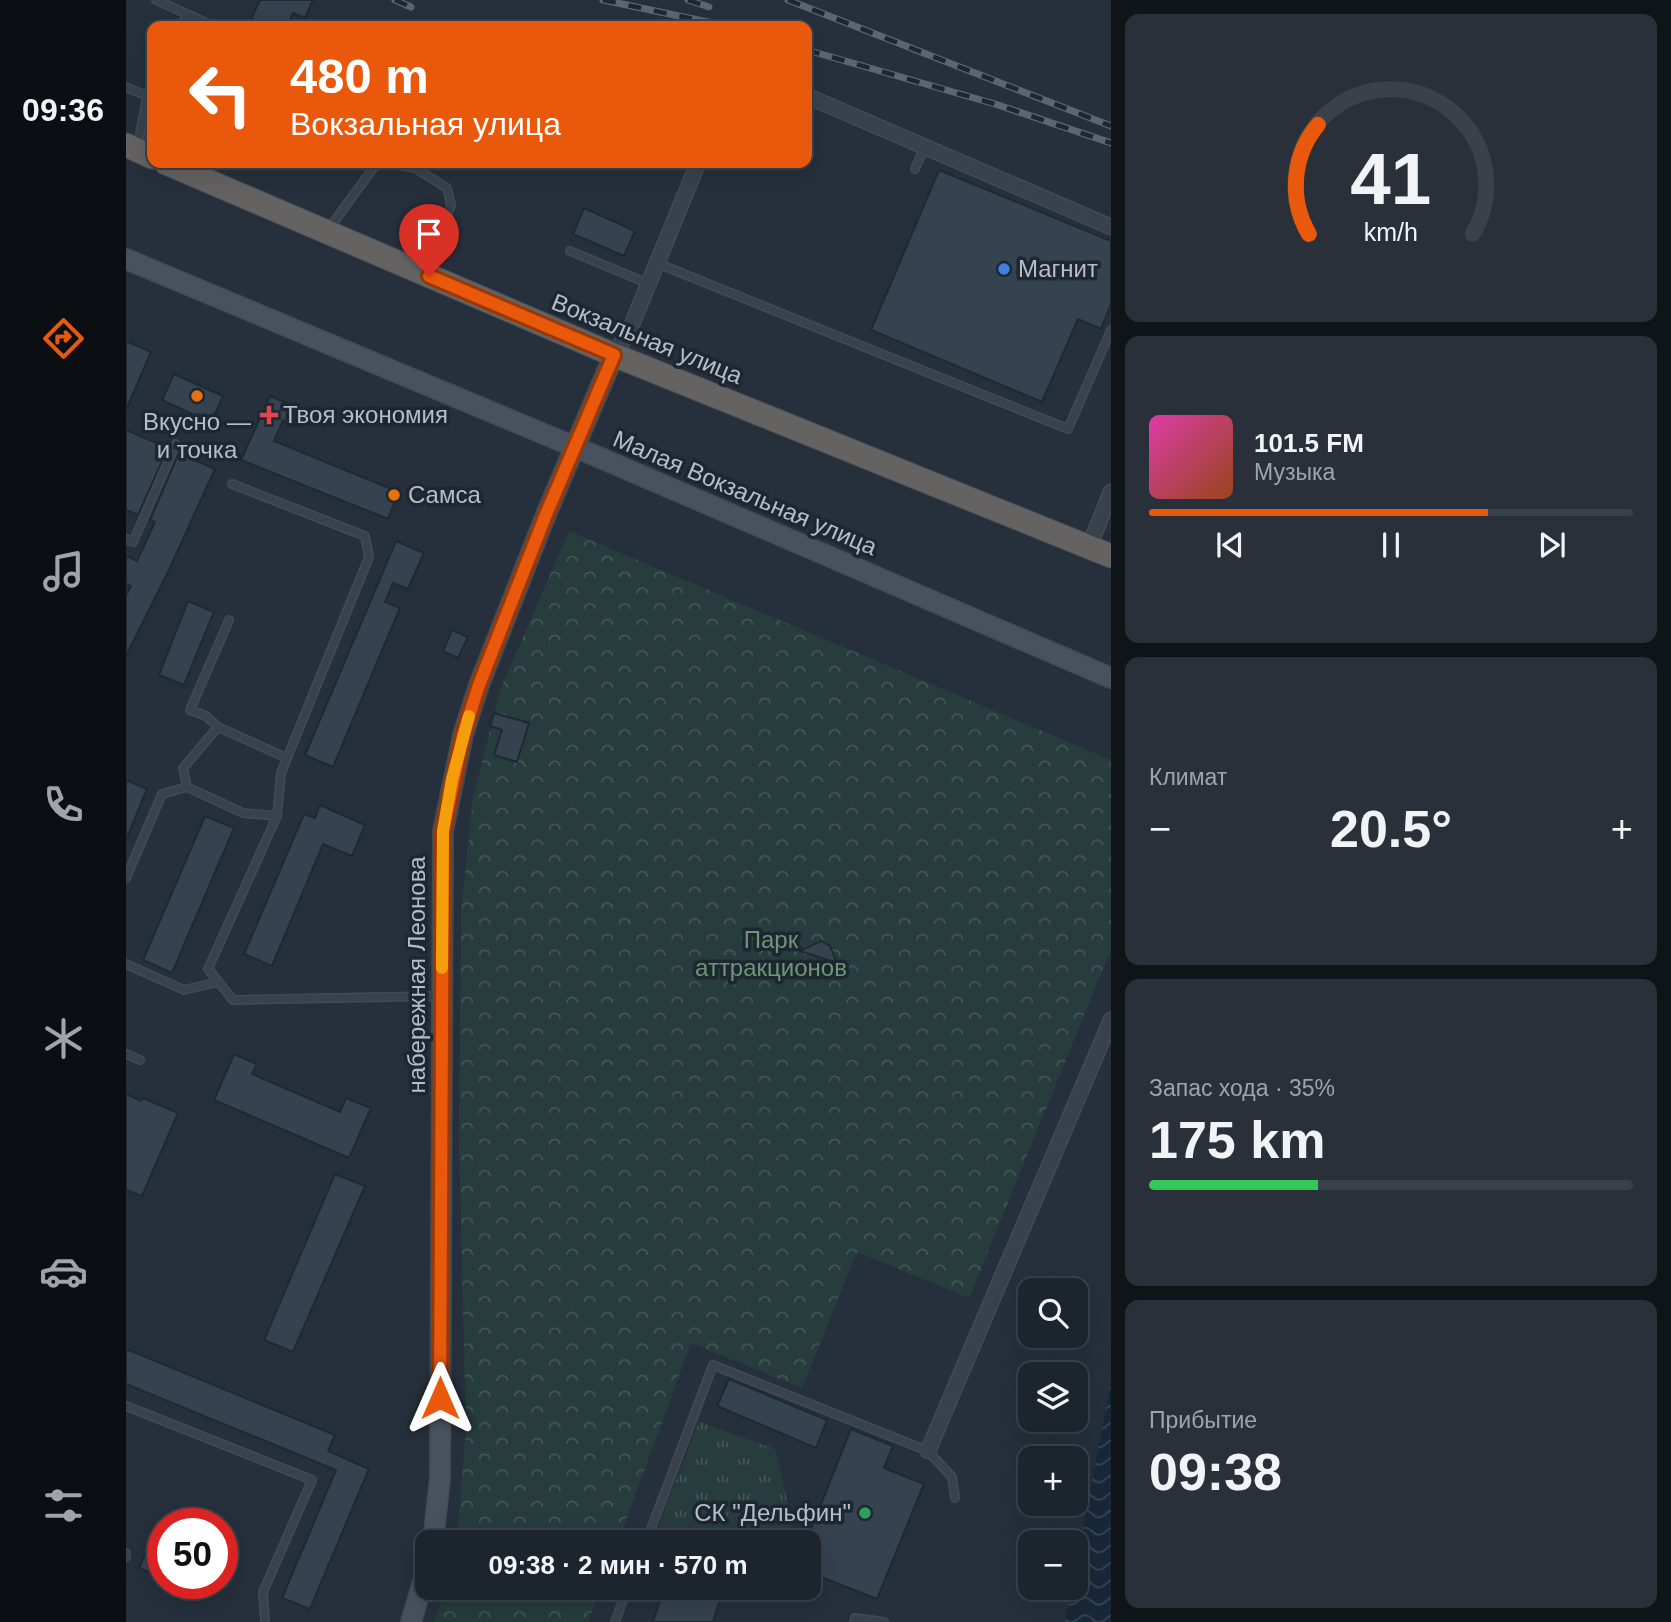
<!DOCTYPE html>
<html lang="ru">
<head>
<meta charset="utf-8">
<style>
  body { margin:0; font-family:Arial,sans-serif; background:#293039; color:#f1f3f6; height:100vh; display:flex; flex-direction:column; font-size:26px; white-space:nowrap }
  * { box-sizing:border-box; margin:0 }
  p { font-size:23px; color:#a0a4aa }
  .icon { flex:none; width:38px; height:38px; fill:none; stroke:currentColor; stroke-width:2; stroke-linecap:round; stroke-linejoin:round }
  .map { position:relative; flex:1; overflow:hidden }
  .sheet { display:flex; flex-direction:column; gap:14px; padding:14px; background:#0f1419; width:560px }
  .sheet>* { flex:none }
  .top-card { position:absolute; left:21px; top:21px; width:665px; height:147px; border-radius:14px; box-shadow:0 7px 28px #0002,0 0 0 2px #3a4149; background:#ea580c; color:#fff; overflow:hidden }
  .tools { position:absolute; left:892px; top:1278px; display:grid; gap:14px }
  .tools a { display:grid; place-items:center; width:70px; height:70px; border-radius:14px; background:#1c242d; box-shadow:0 7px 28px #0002,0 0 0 2px #3a4149; font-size:35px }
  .speed { position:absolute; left:21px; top:1508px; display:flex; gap:14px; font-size:35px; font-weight:700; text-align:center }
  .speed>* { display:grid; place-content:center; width:91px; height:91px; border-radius:50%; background:#1c242d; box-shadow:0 7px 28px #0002,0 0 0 2px #3a4149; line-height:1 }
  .speed .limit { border:10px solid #d22; background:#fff; color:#111 }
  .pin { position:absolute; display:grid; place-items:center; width:60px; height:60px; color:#fff; margin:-72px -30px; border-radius:50% 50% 50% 0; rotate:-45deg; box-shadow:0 0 7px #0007 }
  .pin .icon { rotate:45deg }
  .me { position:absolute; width:77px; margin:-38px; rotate:0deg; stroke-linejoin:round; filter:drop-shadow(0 0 5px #0008) }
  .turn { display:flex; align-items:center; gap:24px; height:147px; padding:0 28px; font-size:32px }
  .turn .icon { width:91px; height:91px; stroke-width:2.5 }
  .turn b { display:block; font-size:49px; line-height:60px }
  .big { font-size:52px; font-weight:600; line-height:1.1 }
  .sheet .card { flex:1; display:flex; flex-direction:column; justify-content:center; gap:10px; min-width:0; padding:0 24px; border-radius:14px; background:#293039 }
  .sheet .dial { align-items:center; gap:0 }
  .dial svg { height:182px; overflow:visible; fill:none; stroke:#3a4149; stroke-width:7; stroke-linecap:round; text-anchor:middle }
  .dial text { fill:#f1f3f6; stroke:none }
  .song { display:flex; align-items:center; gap:21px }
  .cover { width:84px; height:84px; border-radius:10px; background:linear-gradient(135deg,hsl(320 70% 55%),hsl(20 70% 35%)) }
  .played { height:7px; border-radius:4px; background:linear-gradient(90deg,#ea580c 70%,#3a4149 70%) }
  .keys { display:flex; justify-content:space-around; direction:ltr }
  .heat { display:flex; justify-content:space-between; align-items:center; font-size:38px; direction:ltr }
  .charge { height:10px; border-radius:5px; background:linear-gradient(90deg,#34c759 35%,#3a4149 0) }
  .trip { position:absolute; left:289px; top:1530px; width:406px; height:70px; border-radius:14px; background:#1c242d; box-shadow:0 7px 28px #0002,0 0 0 2px #3a4149; font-weight:600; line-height:70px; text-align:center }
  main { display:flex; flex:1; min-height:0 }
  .tabs { display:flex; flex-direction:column; width:126px; justify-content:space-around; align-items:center; background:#0b0e12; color:#a0a4aa }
  .tabs .icon { width:49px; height:49px }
  .tabs .selected { color:#ea580c }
  .tabs b { font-size:32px; color:#f1f3f6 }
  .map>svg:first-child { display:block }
  .grass { fill:url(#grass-tufts) }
  .park { fill:url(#park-crowns) }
  .water { fill:url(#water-waves) }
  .building { fill:#35424f; stroke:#202933; stroke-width:2 }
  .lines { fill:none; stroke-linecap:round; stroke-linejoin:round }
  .service-casing { stroke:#424b55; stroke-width:10 }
  .minor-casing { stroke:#424b55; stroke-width:17 }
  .secondary-casing { stroke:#424b55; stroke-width:22 }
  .trunk-casing { stroke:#444d57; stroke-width:25 }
  .service { stroke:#39424c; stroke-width:7 }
  .minor { stroke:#39424c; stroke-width:14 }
  .secondary { stroke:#48525f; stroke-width:19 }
  .trunk { stroke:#646362; stroke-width:23 }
  .rail-casing { stroke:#5c6673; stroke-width:7 }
  .rail { stroke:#1e2731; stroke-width:4.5; stroke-dasharray:13; stroke-linecap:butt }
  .route-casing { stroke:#983908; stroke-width:18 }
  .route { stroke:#ea580c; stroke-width:12 }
  .slow { stroke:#f59e0b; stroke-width:12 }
  .shop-dot { fill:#3f7fe0; stroke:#1e2731; stroke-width:2.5 }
  .food-dot { fill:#e8710a; stroke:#1e2731; stroke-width:2.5 }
  .health-dot { fill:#e0444e; stroke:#1e2731; stroke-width:2.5 }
  .leisure-dot { fill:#2e9e5b; stroke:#1e2731; stroke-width:2.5 }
  .labels { text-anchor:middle; stroke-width:7; stroke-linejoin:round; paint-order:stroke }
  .poi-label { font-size:24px; fill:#b5bdc7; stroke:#1e2731; text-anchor:start }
  .street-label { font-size:24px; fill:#b5bdc7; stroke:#1e2731 }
  .park-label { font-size:24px; fill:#6e9675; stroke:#1e2731 }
</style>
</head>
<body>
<main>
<nav class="tabs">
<b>09:36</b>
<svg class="icon selected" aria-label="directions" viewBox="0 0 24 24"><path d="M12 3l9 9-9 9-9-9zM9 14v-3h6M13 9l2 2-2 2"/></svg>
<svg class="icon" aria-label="music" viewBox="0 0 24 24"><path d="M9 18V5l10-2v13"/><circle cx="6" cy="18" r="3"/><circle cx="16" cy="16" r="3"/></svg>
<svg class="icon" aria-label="phone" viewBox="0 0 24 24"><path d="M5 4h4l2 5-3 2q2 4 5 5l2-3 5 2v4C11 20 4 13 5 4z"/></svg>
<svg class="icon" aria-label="climate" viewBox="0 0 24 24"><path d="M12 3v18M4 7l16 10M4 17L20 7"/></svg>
<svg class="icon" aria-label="car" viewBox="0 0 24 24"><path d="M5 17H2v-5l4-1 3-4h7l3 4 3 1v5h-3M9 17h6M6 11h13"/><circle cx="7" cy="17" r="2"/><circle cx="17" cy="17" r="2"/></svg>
<svg class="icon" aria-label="filters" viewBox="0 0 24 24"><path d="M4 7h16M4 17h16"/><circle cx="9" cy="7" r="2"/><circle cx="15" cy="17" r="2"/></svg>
</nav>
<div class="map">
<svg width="985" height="1622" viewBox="0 0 985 1622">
  <defs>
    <pattern id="grass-tufts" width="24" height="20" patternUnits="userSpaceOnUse" patternTransform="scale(1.75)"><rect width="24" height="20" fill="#273c3d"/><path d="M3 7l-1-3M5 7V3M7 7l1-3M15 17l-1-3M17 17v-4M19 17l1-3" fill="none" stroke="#445658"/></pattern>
    <pattern id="park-crowns" width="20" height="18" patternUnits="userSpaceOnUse" patternTransform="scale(1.75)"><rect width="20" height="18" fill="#273c3d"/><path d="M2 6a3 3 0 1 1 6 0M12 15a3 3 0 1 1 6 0" fill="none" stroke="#445658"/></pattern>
    <pattern id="water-waves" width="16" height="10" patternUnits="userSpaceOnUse" patternTransform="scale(1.75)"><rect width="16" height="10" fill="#192839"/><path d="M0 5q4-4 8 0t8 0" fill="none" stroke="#384554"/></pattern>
  </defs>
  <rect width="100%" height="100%" fill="#25303c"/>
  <path class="grass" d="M573 1422 649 1449 667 1525 660 1542H577L532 1527Z"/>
  <path class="park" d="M443 531 985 760V949L843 1298 731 1252 676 1388 565 1343 492 1542H329L334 1506 340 1426 333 1144 335 911 347 798 374 690Z
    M321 1587H475L462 1622H308Z"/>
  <path class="water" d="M985 1383V1622H939L945 1587H950V1561Z"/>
  <path class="building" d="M134 0H187L179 18 167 13 161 26H141L125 19Z
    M813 170 985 241V304L975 329 952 319 916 402 745 330Z
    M458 208 509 231 498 256 447 234Z
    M0 341 25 352 0 410Z
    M48 374 97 396 85 423 36 400Z
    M144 396 179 411 172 427 157 420 148 441 273 492 262 519 115 460Z
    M0 430 42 448 12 515 0 510Z
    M53 453 89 469 42 572 0 656V595L5 586 0 584V556L11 561 29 522 24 520Z
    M270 541 298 553 282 589 267 583 259 602 274 608 207 767 179 755Z
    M62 601 88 612 58 685 33 675Z
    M326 630 342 637 332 658 317 651Z
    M368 713 403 723 391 762 368 755 376 730 364 726Z
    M0 780 21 789 0 840Z
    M194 805 239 825 226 856 197 844 146 966 118 954 178 814 189 818Z
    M79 816 108 828 46 973 17 960Z
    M695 941 704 946 711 963 674 951Z
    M108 1054 131 1064 126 1074 214 1112 220 1098 245 1108 223 1158 88 1100Z
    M0 1094 15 1101 17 1098 52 1113 16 1196 0 1190Z
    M209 1174 239 1186 167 1352 138 1340Z
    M0 1349 209 1435 202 1451 243 1469 184 1609 156 1598 210 1470 0 1384Z
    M603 1379 701 1420 690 1448 591 1406Z
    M725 1429 767 1446 758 1468 798 1484 751 1599 682 1572V1542H680Z
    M904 1534H905V1572L891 1567Z
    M26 1539 37 1544V1579L13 1568Z
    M538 1587H598L587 1622H527Z"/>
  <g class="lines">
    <g class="service-casing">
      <path id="service" d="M30 0 61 14
        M55 26 61 14 88 26
        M0 87 21 96 12 146
        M21 96 26 85
        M259 163 289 168 321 188 325 205 304 272
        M789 169 799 146
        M202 230 251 163
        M444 251 523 284
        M533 264 942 429 985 330
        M106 484 239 536 243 557 155 773 151 816 82 969 107 1000 315 996
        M0 539 7 542 50 444
        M92 727 80 716 64 710 103 620
        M61 787 57 768 92 727 161 758
        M0 878 36 794 61 787 117 813 151 816
        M0 964 58 990 92 982
        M0 1054 14 1060
        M0 1406 186 1480 137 1592 139 1622
        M520 1542 587 1365 802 1451 826 1477 829 1498
        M0 1553V1557
        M489 1622 502 1587
        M728 1622 729 1618 758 1622"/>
    </g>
    <g class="minor-casing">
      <path id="minor" d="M681 96 985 227
        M488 355 504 329 572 163
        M963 547 985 492
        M802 1451 985 1020"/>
    </g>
    <g class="secondary-casing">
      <path id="secondary" d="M0 259 449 447 985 678
        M307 1542 314 1478 317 831 337 735 353 685 421 512 488 355
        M285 1622 301 1568"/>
    </g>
    <g class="trunk-casing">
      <path id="trunk" d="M0 145 26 157
        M40 163 488 355 985 556"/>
    </g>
    <use href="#service" class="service"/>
    <use href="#minor" class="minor"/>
    <use href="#secondary" class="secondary"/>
    <use href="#trunk" class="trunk"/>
    <g class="rail-casing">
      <path id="rail" d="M269 0 285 7
        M477 0 601 26
        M562 0 583 7
        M662 0 985 126
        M681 50 869 104 985 143"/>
    </g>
    <use href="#rail" class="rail"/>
  </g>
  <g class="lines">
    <g class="route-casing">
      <path id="route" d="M303 276 488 355 421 512 353 685 337 735 317 831 314 1398"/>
    </g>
    <use href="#route" class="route"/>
    <path class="slow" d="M316 968 317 831 326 779 343 716"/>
  </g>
  <circle class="shop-dot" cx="878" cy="269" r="7"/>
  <g class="food-dot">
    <circle cx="71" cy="396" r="7"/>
    <circle cx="268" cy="495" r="7"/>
  </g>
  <path class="health-dot" d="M139.5 404.5h7v7h7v7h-7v7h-7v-7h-7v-7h7z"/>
  <circle class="leisure-dot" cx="739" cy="1513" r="7"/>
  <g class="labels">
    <g class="poi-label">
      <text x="892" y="277">Магнит</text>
      <text x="157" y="423">Твоя экономия</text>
      <text x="71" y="430" text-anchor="middle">Вкусно —<tspan x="71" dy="28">и точка</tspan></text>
      <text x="282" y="503">Самса</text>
      <text x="725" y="1521" text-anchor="end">СК "Дельфин"</text>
    </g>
    <g class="street-label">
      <text transform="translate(521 339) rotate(22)" y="8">Вокзальная улица</text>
      <text transform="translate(619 493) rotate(23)" y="8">Малая Вокзальная улица</text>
      <text transform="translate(291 975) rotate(-90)" y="8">набережная Леонова</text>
    </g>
    <g class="park-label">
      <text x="645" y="948">Парк<tspan x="645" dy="28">аттракционов</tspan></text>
    </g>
  </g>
</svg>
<div class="tools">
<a><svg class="icon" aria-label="search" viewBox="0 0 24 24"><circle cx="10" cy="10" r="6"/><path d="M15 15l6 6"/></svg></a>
<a><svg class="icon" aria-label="layers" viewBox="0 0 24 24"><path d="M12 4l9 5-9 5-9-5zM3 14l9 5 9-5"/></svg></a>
<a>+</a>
<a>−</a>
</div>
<div class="speed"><div class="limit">50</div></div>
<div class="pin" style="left:303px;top:276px;background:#d93025"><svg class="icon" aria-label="arrive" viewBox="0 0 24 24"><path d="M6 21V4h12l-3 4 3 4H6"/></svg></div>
<svg class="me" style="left:314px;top:1398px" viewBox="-20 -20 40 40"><path d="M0-17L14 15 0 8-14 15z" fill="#ea580c" stroke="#fff" stroke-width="4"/></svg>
<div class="trip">09:38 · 2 мин · 570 m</div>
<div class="top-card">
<div class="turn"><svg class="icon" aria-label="left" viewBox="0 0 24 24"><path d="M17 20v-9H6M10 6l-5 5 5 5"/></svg><div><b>480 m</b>Вокзальная улица</div></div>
</div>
</div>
<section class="sheet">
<div class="card dial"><svg viewBox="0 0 100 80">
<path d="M14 69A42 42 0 1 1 86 69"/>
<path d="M14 69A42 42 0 0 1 18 21" stroke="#ea580c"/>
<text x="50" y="56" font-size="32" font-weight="700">41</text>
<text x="50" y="72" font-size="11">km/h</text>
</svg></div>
<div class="card">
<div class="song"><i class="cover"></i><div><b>101.5 FM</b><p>Музыка</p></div></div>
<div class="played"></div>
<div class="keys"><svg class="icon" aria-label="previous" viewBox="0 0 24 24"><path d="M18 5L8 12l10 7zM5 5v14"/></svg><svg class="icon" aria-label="pause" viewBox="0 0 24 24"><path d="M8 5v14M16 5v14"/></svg><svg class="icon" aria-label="next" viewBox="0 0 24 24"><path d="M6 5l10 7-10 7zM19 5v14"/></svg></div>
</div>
<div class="card"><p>Климат</p>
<div class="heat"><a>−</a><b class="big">20.5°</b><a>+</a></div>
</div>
<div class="card"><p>Запас хода · 35%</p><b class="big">175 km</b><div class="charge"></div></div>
<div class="card"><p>Прибытие</p><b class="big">09:38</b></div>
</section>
</main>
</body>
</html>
